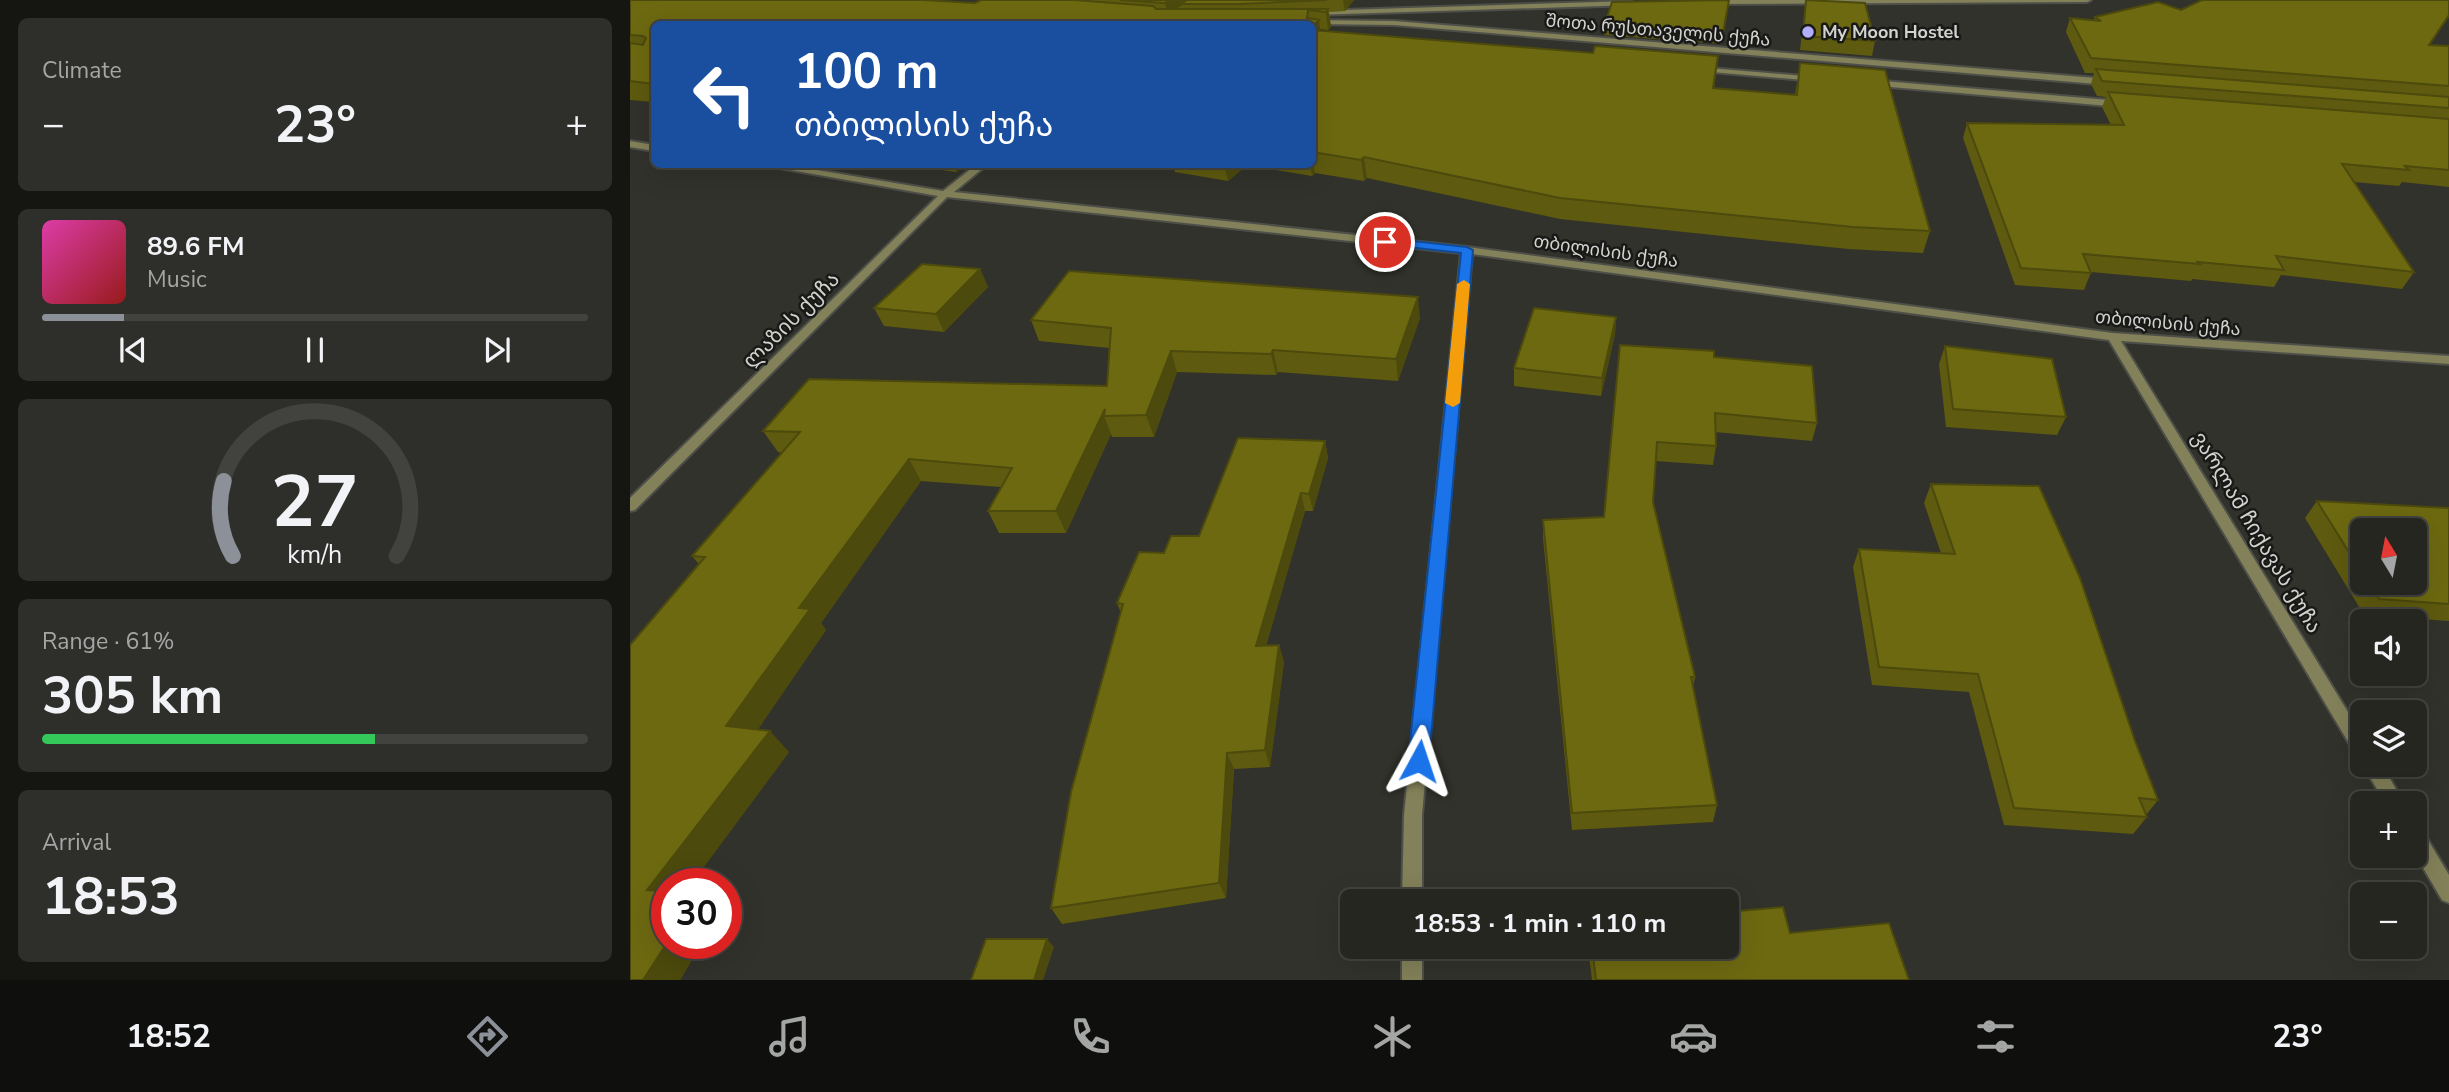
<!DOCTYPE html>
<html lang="en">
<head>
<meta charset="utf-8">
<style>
  body { margin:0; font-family:"Nunito Sans","Noto Sans Georgian",sans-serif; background:#2e2e2a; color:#f1f3f6; height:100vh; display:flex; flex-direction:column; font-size:26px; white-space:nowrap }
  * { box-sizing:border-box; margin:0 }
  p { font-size:23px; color:#a4a5a5 }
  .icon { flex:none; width:38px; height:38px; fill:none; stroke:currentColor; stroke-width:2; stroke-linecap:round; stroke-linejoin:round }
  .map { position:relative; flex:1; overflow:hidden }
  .sheet { display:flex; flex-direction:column; gap:18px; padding:18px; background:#151512; width:630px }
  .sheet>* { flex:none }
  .banner { position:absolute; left:21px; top:21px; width:665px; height:147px; border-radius:10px; box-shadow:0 7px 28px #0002,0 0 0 2px #42433f; background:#1a4fa0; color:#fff; overflow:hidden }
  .needle { width:46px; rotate:350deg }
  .controls { position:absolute; left:1720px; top:518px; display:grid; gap:14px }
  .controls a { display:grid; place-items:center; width:77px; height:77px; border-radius:10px; background:#262621; box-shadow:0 7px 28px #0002,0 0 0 2px #42433f; font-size:35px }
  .speed { position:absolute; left:21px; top:868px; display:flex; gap:14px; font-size:35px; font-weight:700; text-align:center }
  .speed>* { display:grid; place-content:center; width:91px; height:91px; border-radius:50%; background:#262621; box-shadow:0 7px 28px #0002,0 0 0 2px #42433f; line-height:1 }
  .speed .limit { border:10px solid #d22; background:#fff; color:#111 }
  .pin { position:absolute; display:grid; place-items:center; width:60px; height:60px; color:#fff; margin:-30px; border:4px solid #fff; border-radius:50%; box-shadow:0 2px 7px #0007 }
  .me { position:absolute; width:77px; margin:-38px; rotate:5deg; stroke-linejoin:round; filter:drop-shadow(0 0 5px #0008) }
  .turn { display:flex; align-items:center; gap:24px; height:147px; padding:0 28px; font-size:32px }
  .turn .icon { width:91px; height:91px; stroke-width:2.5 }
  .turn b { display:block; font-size:49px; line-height:60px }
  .big { font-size:52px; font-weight:700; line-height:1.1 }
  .sheet .card { flex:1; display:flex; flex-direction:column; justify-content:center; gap:10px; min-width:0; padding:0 24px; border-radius:10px; background:#2e2e2a }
  .sheet .dial { align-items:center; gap:0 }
  .dial svg { height:182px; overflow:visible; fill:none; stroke:#42433f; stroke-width:7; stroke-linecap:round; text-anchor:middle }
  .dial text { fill:#f1f3f6; stroke:none }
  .song { display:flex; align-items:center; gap:21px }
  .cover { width:84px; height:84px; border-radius:10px; background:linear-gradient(135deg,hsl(320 70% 55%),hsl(0 70% 35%)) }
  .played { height:7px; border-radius:4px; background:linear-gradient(90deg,#8c9099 15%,#42433f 15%) }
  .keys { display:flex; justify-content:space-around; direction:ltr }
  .heat { display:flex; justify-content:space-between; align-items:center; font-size:38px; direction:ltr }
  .charge { height:10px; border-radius:5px; background:linear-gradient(90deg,#34c759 61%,#42433f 0) }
  .trip { position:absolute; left:710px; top:889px; width:399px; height:70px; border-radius:10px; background:#262621; box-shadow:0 7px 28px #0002,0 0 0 2px #42433f; font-weight:700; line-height:70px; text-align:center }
  .tabs { display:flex; height:112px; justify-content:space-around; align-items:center; background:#0f0f0d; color:#a4a5a5 }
  .tabs .icon { width:49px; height:49px }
  .tabs .active { color:#8c9099 }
  .tabs b { font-size:32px; color:#f1f3f6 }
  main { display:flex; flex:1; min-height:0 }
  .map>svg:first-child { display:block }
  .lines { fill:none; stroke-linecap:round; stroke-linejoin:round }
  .minor-casing { stroke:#4f4f49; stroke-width:4 }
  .tertiary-casing { stroke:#4f4f49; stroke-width:4 }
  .minor { fill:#828159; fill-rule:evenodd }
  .tertiary { fill:#828159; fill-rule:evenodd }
  .wall { fill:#5e5a0f; fill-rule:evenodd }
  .shaded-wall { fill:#4c4a0c }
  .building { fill:#6d6911; stroke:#4c4a0c; stroke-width:2 }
  .route { fill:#1a73e8; stroke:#114b97; stroke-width:2 }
  .slow { fill:#f59e0b }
  .poi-dot { fill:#b2adf9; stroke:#191917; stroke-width:2.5 }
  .labels { text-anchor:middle; stroke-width:5; stroke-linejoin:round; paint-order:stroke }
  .far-street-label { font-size:18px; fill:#d2d2cf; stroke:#191917 }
  .far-poi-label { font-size:18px; font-weight:bold; fill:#d2d2cf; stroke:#191917; text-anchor:start }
  .street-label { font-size:21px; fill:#d2d2cf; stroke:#191917 }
</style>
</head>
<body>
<main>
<section class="sheet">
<div class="card"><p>Climate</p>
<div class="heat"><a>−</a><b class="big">23°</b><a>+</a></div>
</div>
<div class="card">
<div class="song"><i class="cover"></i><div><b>89.6 FM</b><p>Music</p></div></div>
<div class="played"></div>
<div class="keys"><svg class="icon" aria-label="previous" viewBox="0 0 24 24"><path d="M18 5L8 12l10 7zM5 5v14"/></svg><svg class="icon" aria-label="pause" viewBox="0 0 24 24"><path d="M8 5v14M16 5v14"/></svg><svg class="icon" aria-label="next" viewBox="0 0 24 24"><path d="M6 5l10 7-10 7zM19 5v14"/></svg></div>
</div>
<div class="card dial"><svg viewBox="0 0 100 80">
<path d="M14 69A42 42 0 1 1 86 69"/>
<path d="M14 69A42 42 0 0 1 10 36" stroke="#8c9099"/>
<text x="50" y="56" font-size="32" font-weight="700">27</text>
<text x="50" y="72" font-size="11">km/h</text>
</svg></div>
<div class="card"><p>Range · 61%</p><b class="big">305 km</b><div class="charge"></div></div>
<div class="card"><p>Arrival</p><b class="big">18:53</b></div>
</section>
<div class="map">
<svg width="1819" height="980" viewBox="0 0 1819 980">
  <rect width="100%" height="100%" fill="#32322c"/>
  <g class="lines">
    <g class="minor-casing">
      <path id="minor" d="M1079 0H1461L1457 2 1080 4 1076 2Z
        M1001 1 1004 5 682 15 678 13 682 11Z
        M0 141 24 145V151L0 147Z
        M126 164H151L313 191 347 164H358L324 192 837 247 1483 333 1819 356V364L1491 341 1732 735V758L1726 755 1479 340 842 254 792 815V901H772L774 815 831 253 317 197 5 510 0 511V498L308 196Z
        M1733 765H1752L1774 803H1755Z
        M1785 827 1792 830 1819 875V903L1812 900 1785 854Z
        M772 947H792V980H772Z"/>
    </g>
    <g class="tertiary-casing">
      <path id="tertiary" d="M679 20 764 21 1478 79 1482 82 1478 85 764 25 682 24H679Z
        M1067 67 1186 77 1190 79 1186 81 1070 71H1067Z
        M1241 80 1490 101 1494 104 1490 107 1238 85 1237 83Z"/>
    </g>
    <use href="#minor" class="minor"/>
    <use href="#tertiary" class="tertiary"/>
  </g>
  <path class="wall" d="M0 0 345 3 351 0H724L715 11 699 12 701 27 698 30 690 29V31L963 53 1088 56 1084 88 1165 95 1170 63 1300 231 1293 253 1218 249 930 219 737 178 734 181 685 173 682 176 617 165 598 181 545 172 543 164H682V24H24V102L0 100Z
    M1099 0 1092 44 974 35 975 24Z
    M1176 0 1245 41 1242 56 1170 50Z
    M1551 10 1800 45 1819 46V187L1772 182 1769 186 1724 182 1784 272 1772 289 1651 275 1644 287 1562 279 1561 281 1461 272 1454 290 1385 285 1333 138 1337 123 1481 125 1472 107 1476 97 1467 96 1461 84 1464 73H1455L1436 32 1440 18 1464 20 1465 17Z
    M269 164H335L326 172Z
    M350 269 358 287 314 332 254 326 244 308Z
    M986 317 985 334 971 396 884 386V368Z
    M790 318 768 381 648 372 646 375 547 372 524 437H482L481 434 436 533H369L358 511 371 487 291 481 191 623 196 630 127 730 159 752 61 884H37V943H72L50 980H0L69 564 62 556 152 453 148 452 133 431 477 386 479 348 409 341 401 320Z
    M1315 346 1436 417 1427 435 1316 427 1309 364Z
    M1084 357 1187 423 1182 441 1085 432 1086 446 1083 465 1026 461 1023 502 1065 677 1063 687 1087 805 1083 822 942 830 913 538V520L974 517Z
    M695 441 698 458 683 511H675L636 646 649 645 654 662 640 767 604 769 596 898 432 924 421 908 491 613 487 603 534 553 569 536Z
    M1301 484 1505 741 1528 800 1516 815 1517 817 1503 834 1374 825 1339 692 1242 685 1223 567 1229 549 1311 553 1294 503Z
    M1687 501 1819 508V621L1734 615 1675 518ZM1732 530 1785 583H1732Z
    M1160 933 1279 980H962L958 947H1097Z"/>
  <path class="shaded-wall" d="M539 0H559L551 4 552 5 538 15 535 3Z
    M713 0H724L715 11Z
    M698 9 701 27 698 30 696 12Z
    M1819 15V17L1790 59 1799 45Z
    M689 20 691 38 683 48 682 27Z
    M734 157 737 178 734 181 731 160Z
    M682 158 685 173 682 176 680 164H682Z
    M323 164H335L326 172Z
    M594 164H617V165L598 181Z
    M350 269 358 287 314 332 306 314Z
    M788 297 790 318 768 381 766 359Z
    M986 317 985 334 971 396 972 378Z
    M643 350 648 372 646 375 641 354Z
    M541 351 547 372 524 437 516 415Z
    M475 409 474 416 481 434 436 533 426 511Z
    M695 441 698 458 683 511 679 494Z
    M279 459 291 481 191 623 196 630 116 747 96 726 169 608Z
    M671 493 675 511 631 663 626 646Z
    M649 645 654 662 640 767 635 750Z
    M140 731 159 752 61 884H37V905L17 890Z
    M597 753 604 769 596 898 589 883Z
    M417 939 424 947 413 980H404Z
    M37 943H72L50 980H13Z"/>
  <path class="building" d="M0 0H293L345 3 351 0H444L523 6 526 9H698L696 12 678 10 677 18 689 20 682 27V24H24V84L0 81V43L13 45 16 38 13 36 0 35Z
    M490 0H539L535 3Z
    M557 0H697L609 4H551Z
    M1099 0 1093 33 975 24 982 2Z
    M1176 0 1235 3 1245 41 1173 36Z
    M1572 0H1819V15L1799 45 1819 46V86L1461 58 1440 18 1471 21 1465 17 1528 2 1551 10Z
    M682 30 963 53 965 46 1088 56 1083 88 1167 95 1170 63 1255 70 1300 231 1223 227 930 198 734 157 731 160 682 152Z
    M1466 69 1819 97V108L1472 81Z
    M1478 92 1819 119V170L1775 166 1779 170 1712 164 1784 272 1646 256 1654 270 1568 262 1570 264 1453 254 1461 273 1391 268 1337 123 1494 125Z
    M292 264 350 269 306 314 244 308Z
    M439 271 788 297 766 359 643 350 641 354 541 351 516 415 474 416 475 409 426 511H358L382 468 279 459 169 608 180 609 96 726 140 731 17 890 37 891V943L13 980H0V645L75 557 62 556 170 432 133 431 179 379 477 386 481 328 401 320Z
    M904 308 986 317 972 378 884 368Z
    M990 345 1084 351V357L1182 366 1187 423 1085 413 1086 446 1027 442 1023 502 1065 677H1061L1087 805 942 813 913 520 974 517Z
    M1315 346 1422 359 1436 417 1323 409Z
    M608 438 695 441 679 494 671 493 626 646 649 645 635 750 597 753 589 883 421 908 441 792 493 604 487 603 509 552 534 553 541 536H569Z
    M1301 484 1409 486 1450 578 1505 741 1528 800 1509 798 1517 817 1384 808 1348 674 1249 667 1229 549 1325 554Z
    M1687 501 1819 508V604L1749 599 1739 583H1785V530H1732V573Z
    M1153 907 1160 933 1259 923 1279 980H966L962 947H1097V912Z
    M356 939H417L404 980H341Z"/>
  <path class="route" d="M755 238 837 247 843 250 799 761 796 768 789 770 781 768 778 761 831 253 750 244V239Z"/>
  <path class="slow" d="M834 280 840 284 830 403 823 407 815 403 827 284Z"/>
  <circle class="poi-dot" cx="1178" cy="32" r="7"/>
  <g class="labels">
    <g class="far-street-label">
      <text transform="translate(1028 30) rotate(5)" y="6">შოთა რუსთაველის ქუჩა</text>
      <text transform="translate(976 251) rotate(8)" y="6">თბილისის ქუჩა</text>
      <text transform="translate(1538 323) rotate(5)" y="6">თბილისის ქუჩა</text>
    </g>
    <g class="far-poi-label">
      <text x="1192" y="38">My Moon Hostel</text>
    </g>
    <g class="street-label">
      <text transform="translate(161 320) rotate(-45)" y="7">ლაზის ქუჩა</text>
      <text transform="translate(1627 532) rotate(59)" y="7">ვარლამ ჩიქავას ქუჩა</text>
    </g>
  </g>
</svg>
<div class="controls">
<a><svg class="needle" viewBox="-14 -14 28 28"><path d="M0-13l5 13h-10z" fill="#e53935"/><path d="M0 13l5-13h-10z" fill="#a4a5a5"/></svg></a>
<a><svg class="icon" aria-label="sound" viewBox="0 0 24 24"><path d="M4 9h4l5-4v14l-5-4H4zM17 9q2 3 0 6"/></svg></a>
<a><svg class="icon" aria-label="layers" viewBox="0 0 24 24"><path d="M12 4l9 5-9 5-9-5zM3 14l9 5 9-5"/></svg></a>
<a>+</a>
<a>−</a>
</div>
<div class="speed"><div class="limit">30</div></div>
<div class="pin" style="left:755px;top:242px;background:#d93025"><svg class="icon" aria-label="arrive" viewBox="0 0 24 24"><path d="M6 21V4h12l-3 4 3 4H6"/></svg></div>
<svg class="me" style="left:789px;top:761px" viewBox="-20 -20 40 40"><path d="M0-17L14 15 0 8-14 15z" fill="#1a73e8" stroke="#fff" stroke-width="4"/></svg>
<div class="trip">18:53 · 1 min · 110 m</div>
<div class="banner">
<div class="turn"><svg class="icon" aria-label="left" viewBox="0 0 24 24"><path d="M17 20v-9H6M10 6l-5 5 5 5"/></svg><div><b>100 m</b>თბილისის ქუჩა</div></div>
</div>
</div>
</main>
<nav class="tabs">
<b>18:52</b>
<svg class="icon active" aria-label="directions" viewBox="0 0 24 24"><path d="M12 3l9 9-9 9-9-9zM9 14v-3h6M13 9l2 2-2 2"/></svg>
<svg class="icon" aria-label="music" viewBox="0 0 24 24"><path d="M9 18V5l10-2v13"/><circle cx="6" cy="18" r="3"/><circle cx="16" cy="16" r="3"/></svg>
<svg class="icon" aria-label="phone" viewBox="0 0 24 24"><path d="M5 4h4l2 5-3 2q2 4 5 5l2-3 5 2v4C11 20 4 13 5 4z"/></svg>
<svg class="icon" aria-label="climate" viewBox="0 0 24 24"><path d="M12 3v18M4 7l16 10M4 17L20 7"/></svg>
<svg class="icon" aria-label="car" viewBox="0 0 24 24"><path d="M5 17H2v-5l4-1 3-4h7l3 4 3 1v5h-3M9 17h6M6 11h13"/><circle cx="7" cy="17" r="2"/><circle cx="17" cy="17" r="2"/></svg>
<svg class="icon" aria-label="filters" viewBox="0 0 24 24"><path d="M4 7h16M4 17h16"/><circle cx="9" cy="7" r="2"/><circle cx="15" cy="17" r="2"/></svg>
<b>23°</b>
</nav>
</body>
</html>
